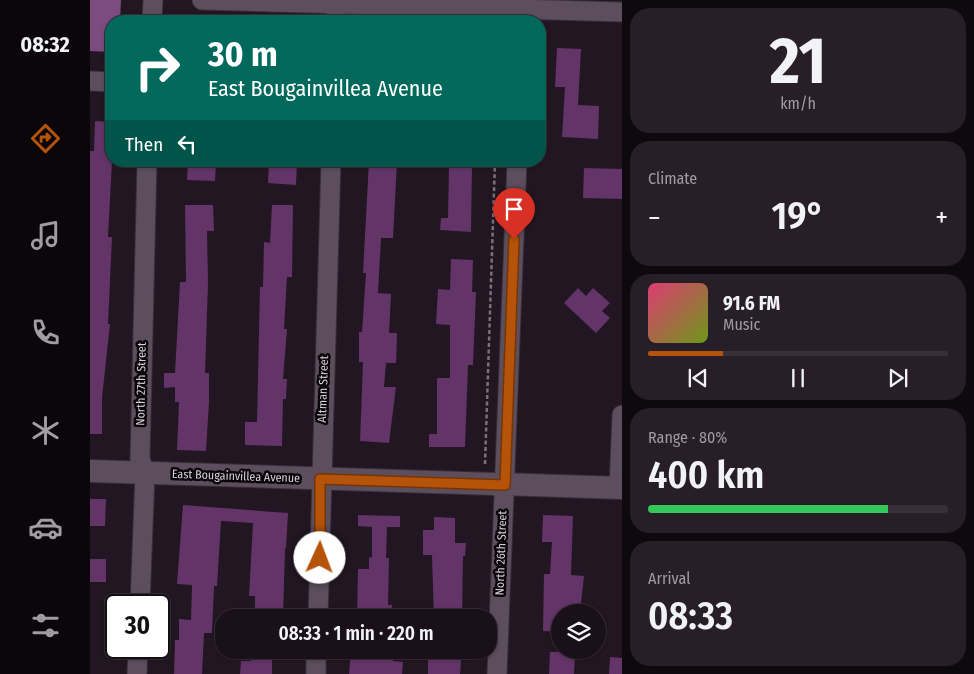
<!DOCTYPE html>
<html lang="en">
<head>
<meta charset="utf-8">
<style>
  body { margin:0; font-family:"Fira Sans Condensed",sans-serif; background:#271e27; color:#f1f3f6; height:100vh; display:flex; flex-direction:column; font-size:19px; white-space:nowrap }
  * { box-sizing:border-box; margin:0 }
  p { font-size:16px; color:#9f9da2 }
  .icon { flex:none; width:28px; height:28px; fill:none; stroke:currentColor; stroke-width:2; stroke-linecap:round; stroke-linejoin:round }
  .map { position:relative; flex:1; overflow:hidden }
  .sheet { display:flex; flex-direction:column; gap:8px; padding:8px; background:#0e090e; width:352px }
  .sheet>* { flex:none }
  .guide { position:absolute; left:15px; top:15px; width:441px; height:152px; border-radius:20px; box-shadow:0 1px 4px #0004,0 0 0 1px #383039; background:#00695c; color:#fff; overflow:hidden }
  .buttons { position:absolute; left:461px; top:604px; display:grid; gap:10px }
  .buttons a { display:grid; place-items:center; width:55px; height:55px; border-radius:50%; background:#1a101a; box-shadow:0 1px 4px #0004,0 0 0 1px #383039; font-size:25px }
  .speed { position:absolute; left:15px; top:594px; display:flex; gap:10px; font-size:25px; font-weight:700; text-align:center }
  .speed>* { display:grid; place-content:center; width:65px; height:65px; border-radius:50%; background:#1a101a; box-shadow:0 1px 4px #0004,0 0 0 1px #383039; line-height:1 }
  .speed .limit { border:2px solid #111; border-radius:8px; background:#fff; color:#111 }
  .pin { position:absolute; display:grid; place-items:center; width:42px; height:42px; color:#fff; margin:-51px -21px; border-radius:50% 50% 50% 0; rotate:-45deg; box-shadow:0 0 5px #0007 }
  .pin .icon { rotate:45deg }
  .me { position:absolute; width:55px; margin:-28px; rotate:2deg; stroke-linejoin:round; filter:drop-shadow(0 0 4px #0008) }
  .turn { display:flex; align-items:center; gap:18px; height:105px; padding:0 20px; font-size:22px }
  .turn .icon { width:65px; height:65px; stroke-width:2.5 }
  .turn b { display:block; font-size:35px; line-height:42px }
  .then { display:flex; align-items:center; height:48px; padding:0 20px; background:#0003; gap:10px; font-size:19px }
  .big { font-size:38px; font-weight:600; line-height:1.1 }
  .sheet .card { flex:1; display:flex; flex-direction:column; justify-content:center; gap:8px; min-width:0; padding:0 18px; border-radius:20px; background:#271e27 }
  .sheet .dial { align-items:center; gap:0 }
  .dial b { font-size:65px; line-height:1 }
  .song { display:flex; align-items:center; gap:15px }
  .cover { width:60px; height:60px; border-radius:8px; background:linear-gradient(135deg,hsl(340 70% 55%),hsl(80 70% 35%)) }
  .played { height:5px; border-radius:2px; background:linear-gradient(90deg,#b45309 25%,#383039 25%) }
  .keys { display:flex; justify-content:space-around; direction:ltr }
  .heat { display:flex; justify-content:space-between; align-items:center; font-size:28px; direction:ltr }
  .charge { height:8px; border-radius:4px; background:linear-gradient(90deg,#34c759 80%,#383039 0) }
  .trip { position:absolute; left:125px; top:609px; width:282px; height:50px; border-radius:20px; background:#1a101a; box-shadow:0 1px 4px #0004,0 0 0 1px #383039; font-weight:600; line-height:50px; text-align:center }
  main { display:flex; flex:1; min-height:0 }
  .dock { display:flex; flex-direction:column; width:90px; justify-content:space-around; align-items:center; background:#0a060a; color:#9f9da2 }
  .dock .icon { width:35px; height:35px }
  .dock .current { color:#b45309 }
  .dock b { font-size:22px; color:#f1f3f6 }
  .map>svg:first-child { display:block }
  .water { fill:#7c4c80 }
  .building { fill:#633467 }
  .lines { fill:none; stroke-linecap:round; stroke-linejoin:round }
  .minor-casing { stroke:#383039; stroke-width:21 }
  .tertiary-casing { stroke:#383039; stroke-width:24 }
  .path { stroke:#7b717c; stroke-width:2.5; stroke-dasharray:4 2.5; stroke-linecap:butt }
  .minor { stroke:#5c4e5d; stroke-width:19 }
  .tertiary { stroke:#5c4e5d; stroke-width:22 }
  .route-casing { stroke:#753606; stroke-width:12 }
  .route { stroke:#b45309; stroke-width:9 }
  .labels { text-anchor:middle; stroke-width:5; stroke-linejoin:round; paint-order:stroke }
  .street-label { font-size:12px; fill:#d8d0d9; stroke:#090509 }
</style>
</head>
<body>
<main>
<nav class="dock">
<b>08:32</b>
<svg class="icon current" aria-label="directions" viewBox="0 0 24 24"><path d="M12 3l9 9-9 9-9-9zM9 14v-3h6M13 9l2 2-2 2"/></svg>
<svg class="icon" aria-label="music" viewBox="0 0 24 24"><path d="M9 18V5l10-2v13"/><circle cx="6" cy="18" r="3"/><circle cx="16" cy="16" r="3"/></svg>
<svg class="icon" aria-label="phone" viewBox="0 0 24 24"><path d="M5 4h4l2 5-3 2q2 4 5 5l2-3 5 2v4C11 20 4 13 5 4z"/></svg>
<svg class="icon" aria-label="climate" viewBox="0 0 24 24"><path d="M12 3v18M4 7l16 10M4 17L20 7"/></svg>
<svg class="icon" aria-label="car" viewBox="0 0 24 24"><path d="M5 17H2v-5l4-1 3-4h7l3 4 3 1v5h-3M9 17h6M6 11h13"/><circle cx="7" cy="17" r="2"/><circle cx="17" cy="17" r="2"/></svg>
<svg class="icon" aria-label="filters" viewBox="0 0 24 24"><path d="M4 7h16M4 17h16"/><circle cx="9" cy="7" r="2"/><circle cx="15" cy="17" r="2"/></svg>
</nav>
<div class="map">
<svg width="532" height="674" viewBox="0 0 532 674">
  <rect width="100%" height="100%" fill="#221623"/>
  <path class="water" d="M0 0H31L30 21H21V52L0 51Z"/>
  <path class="building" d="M467 48 491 49 488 105 509 106 508 139 472 137 475 87H465Z
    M5 121 21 122 22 161 18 237H22L18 324H20L12 398V434H0V151H4Z
    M98 161H126L125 181 97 180Z
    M179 161H207L206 185 178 183Z
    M279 161H307L303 238H291L288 293 301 294 299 333H307L306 363H296L294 387H306L299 443 270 441 273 362H269V332H272L276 273H273Z
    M359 166 382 167 381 232 350 230 351 218H358Z
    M494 168 532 169V199L493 198Z
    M95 205H123L124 231H117L118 283 115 373H119V402L116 451 87 450 89 402H85V387L74 388V373H85L90 282H96Z
    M182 205H203L202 277H197L194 329H197L193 379H197L196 399H193L192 446 155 445V422H167L170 287H173L174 242 180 243Z
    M361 259 383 260 382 292H386L383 365H378L375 447H339V434H347V378H360V325L346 324 348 289 360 290Z
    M488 288 496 296 503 288 520 303 512 311 520 318 506 333 474 303Z
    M0 499H16L15 526H0Z
    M93 505 198 513 196 548H195L193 618H165V596H159L163 523 131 521 127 586H124L122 633H114L112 674H84L85 640H89V619L101 620 102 585 87 584Z
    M268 515 310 516V527H297L296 558H299L298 605H302L301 618H267L268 569H279V557L282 558V527L268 526Z
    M453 515 483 516 481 575 494 576 490 612H470V632L453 631 454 574H460L462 542H452Z
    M344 517 365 518V543H376L375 556H373L372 618H344L342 555H333V530H344Z
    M0 559H16V582H0Z
    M261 650H304L303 661 313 662 312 674H259Z
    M350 650H372L370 674H338V659L349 660Z
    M161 651 182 652V674H150L151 661H161Z
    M460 652H485L484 674H459Z
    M520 657 532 658V674H519Z"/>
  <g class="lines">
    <g class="minor-casing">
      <path id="minor" d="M112 0 532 12
        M62 21 63 0
        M245 21 246 0
        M0 81 21 82
        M529 488 532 415
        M50 605 55 473 50 459 57 161
        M228 618 241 161
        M47 674 48 648
        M226 674V650
        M407 674 427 161"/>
    </g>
    <g class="tertiary-casing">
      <path id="tertiary" d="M0 471 532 488"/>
    </g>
    <path class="path" d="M395 464 405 161"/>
    <use href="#minor" class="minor"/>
    <use href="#tertiary" class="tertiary"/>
  </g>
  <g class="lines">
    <g class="route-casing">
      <path id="route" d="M230 558V479L415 485 424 239"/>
    </g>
    <use href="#route" class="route"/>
  </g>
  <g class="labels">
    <g class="street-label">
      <text transform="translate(51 384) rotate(-89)" y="4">North 27th Street</text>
      <text transform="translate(233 389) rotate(-88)" y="4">Altman Street</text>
      <text transform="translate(146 476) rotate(2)" y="4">East Bougainvillea Avenue</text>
      <text transform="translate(411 553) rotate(-88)" y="4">North 26th Street</text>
    </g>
  </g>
</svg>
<div class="buttons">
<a><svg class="icon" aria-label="layers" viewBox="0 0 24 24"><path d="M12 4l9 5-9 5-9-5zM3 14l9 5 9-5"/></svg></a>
</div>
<div class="speed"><div class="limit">30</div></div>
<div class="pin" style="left:424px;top:239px;background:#d93025"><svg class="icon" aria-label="arrive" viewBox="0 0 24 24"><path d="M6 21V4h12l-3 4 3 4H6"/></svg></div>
<svg class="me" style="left:230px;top:558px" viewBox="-20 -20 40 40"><circle r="19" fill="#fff"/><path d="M0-13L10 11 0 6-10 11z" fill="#b45309"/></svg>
<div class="trip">08:33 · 1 min · 220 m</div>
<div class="guide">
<div class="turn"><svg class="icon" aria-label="right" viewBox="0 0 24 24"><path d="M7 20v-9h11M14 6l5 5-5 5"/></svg><div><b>30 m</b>East Bougainvillea Avenue</div></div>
<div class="then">Then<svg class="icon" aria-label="left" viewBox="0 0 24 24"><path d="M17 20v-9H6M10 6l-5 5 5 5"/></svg></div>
</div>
</div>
<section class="sheet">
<div class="card dial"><b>21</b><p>km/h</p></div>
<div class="card"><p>Climate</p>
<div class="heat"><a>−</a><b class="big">19°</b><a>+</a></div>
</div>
<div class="card">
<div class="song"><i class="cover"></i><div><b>91.6 FM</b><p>Music</p></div></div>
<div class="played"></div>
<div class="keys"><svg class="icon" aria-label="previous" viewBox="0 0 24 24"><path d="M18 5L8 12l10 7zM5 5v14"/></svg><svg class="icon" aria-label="pause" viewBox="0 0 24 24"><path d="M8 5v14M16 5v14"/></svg><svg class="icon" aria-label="next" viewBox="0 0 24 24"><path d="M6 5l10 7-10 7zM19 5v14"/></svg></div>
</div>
<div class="card"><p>Range · 80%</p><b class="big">400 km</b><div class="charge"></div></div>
<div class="card"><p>Arrival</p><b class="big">08:33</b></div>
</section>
</main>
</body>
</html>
